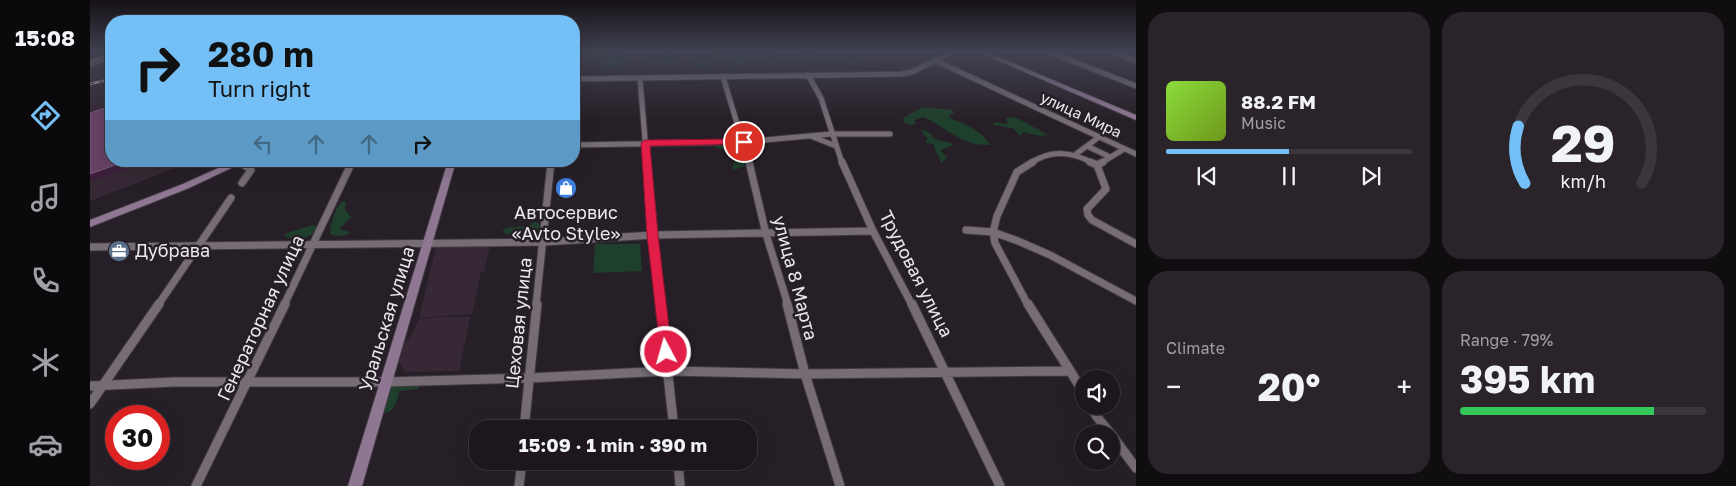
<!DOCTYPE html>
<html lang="en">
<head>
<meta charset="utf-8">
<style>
  body { margin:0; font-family:"Golos Text",sans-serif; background:#2a242a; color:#f1f3f6; height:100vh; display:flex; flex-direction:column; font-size:19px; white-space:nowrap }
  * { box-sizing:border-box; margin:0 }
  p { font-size:16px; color:#a09fa4 }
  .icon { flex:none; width:28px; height:28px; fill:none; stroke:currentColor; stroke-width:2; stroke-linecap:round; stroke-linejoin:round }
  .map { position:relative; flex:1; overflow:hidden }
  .side { display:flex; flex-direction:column; gap:12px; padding:12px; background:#100d10; width:600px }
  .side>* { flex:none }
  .banner { position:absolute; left:15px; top:15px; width:475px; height:152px; border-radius:20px; box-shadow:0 5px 20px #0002,0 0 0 1px #3b363b; background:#74c0f6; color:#111; overflow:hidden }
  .tools { position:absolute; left:985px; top:370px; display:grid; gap:10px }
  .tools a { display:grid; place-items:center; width:45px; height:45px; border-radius:50%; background:#1d171d; box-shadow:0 5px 20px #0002,0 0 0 1px #3b363b; font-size:25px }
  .speed { position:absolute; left:15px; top:405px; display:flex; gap:10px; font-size:25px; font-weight:700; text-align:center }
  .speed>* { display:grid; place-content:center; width:65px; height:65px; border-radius:50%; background:#1d171d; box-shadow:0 5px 20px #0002,0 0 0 1px #3b363b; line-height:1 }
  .speed .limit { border:8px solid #d22; background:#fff; color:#111 }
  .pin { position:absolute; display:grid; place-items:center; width:42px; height:42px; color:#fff; margin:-21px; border:2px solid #fff; border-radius:50%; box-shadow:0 1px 5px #0007 }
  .me { position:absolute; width:55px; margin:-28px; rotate:354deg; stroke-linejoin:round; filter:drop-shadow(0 0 4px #0008) }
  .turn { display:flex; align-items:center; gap:18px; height:105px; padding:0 20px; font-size:22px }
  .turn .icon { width:65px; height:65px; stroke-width:2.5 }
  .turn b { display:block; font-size:35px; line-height:42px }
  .lanes { display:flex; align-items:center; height:48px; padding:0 20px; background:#0003; justify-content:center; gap:25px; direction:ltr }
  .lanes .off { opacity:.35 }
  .big { font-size:38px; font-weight:700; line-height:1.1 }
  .side .widget { flex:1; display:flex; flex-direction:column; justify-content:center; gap:8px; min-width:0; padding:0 18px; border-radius:20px; background:#2a242a }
  .side .dial { align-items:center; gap:0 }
  .dial svg { height:130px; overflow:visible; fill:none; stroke:#3b363b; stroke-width:7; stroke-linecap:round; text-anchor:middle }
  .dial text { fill:#f1f3f6; stroke:none }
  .song { display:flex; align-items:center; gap:15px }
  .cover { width:60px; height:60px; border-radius:8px; background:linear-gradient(135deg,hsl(90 70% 55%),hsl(80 70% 35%)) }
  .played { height:5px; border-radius:2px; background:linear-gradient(90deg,#74c0f6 50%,#3b363b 50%) }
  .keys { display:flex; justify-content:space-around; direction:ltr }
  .heat { display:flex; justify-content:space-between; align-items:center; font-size:28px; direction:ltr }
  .charge { height:8px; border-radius:4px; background:linear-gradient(90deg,#34c759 79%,#3b363b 0) }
  .side .tiles { flex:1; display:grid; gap:12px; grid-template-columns:repeat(2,1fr) }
  .trip { position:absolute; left:379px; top:420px; width:288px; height:50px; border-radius:20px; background:#1d171d; box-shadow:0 5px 20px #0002,0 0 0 1px #3b363b; font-weight:700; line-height:50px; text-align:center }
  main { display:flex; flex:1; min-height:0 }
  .tab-bar { display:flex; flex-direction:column; width:90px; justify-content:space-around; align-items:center; background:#0c090c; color:#a09fa4 }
  .tab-bar .icon { width:35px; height:35px }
  .tab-bar .selected { color:#74c0f6 }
  .tab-bar b { font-size:22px; color:#f1f3f6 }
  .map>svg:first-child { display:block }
  .built { fill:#362935 }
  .green { fill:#1e3f2b }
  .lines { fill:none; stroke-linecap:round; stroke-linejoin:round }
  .street-far2-casing { stroke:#403a40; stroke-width:7 }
  .street-far1-casing { stroke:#403a40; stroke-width:9 }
  .street-casing { stroke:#403a40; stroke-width:11 }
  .secondary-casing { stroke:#403a40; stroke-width:2 }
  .street-far2 { stroke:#756c75; stroke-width:5 }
  .street-far1 { stroke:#756c75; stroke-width:7 }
  .street { stroke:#756c75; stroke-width:9 }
  .secondary { fill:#8f7794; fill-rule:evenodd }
  .rail-casing { stroke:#bbb5bb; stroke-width:2.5 }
  .rail { stroke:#271f27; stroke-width:1; stroke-dasharray:4.5; stroke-linecap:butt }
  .shaded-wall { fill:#3c203b }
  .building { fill:#664265; stroke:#7b5c7a }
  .route { fill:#e11d48; stroke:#92132f }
  .labels { text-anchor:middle; stroke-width:5; stroke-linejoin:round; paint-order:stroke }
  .far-street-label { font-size:15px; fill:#ece7ec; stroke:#271f27 }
  .poi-label { font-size:18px; fill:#ece7ec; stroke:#271f27 }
  .street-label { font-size:18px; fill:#ece7ec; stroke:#271f27 }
</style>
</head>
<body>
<main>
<nav class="tab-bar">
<b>15:08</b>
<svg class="icon selected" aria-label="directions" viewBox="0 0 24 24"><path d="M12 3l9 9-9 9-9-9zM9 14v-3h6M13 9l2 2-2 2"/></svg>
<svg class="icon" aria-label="music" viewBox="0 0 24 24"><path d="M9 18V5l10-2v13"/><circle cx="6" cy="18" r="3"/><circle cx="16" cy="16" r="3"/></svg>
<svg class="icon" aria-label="phone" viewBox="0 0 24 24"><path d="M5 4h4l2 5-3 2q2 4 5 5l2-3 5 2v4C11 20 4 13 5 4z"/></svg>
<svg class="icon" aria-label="climate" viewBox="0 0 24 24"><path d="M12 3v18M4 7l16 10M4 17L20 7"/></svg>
<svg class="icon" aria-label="car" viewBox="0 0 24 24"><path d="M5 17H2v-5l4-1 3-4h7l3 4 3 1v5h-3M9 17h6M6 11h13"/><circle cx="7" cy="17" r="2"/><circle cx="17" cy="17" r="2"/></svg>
</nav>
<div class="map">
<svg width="1046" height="486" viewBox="0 0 1046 486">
  <rect width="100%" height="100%" fill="#271f27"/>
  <path class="built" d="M0 51H21V161H104L0 201Z
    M400 246 394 272H391L382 314 329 318 346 247Z
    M352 317H380L369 371 316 372 308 362 313 345 321 337 329 319Z"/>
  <path class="green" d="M514 51 536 57 538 63 533 64V66H515L512 63 517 58 513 56 503 58 488 52 499 54Z
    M568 51H584L577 53 588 59 589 62 585 65 553 62 555 59 575 58Z
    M719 51H727L725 54C737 60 754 55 767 60L766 63 685 60 686 63 684 65H677L673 57 658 56 655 64 640 66 646 60C639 56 625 56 619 61L621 65 609 68 608 60 601 56 617 58 623 53 669 54 706 57 717 54Z
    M833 107 862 110 864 114 859 115 861 119C873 122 895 133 900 145 870 146 857 127 833 117L824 120 826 124 820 125 814 122 813 118Z
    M919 117 929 119 958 135 951 136 933 132 930 136 923 128 903 125 905 122 918 124 916 119Z
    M832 129 841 134 843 138C849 142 857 140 864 145L850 150 857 157 851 163 843 144 835 143 838 138 834 135Z
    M627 144 646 146 645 147 650 153 655 166 644 170 642 167 644 162 647 160 639 157 638 154 641 151 626 148Z
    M252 201 256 202 255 210 261 217 249 229 260 232C254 238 247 236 240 234 241 222 244 211 252 201Z
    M444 222 448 223 453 229 451 235 433 238 426 233 417 234 412 232 416 228 437 226Z
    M223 225 228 226V229C220 239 205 242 194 236L197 233Z
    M505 244H550L552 271 503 273Z
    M303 384H333L327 389 309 391C307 401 305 411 295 413L291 410 299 386Z"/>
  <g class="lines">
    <g class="street-far2-casing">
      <path id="street-far2" d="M957 51 1046 86
        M1019 51 1046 61
        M844 60 1046 154
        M0 64 21 58
        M718 75 731 98 752 163
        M633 77 659 163
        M484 79 811 74 822 72 864 51
        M550 79 557 163
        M723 137 746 146
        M484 145 654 142 741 134H800
        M997 146 1020 157
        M986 154 1009 137
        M261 163 262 161
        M941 163C962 149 982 152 1003 163
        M1011 163 1034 149"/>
    </g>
    <g class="street-far1-casing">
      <path id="street-far1" d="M150 162 161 170 152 183
        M557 162 571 305
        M659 162 676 234 698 305
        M752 162 783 231 822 305
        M1000 162 1007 165 1016 189 997 209 998 215 1002 220 1046 244
        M1007 165 1013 162
        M876 230 903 232 928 241 960 255 1046 301
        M0 247 455 242 563 235 783 231
        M68 305 141 198
        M194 305 262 162
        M446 305 461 162
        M938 305 905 243 903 232 907 216 927 172 943 162"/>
    </g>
    <g class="street-casing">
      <path id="street" d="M570 304 584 429
        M697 304 715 374 750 486
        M822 304 910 486
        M938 304 994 393
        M0 386 84 382H296L439 378 578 371 715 374 979 371
        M0 404 69 304
        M1001 406 1007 417 1021 434
        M434 429 447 304
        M1021 434 1046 468
        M588 461 590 486
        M106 486 195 304
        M429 486 432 461"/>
    </g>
    <g class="secondary-casing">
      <path id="secondary" d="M886 51H894L1046 115V120Z
        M144 161H156L99 188 0 227V220L93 184Z
        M358 161H366L272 486H258Z"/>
    </g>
    <use href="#street-far2" class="street-far2"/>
    <use href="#street-far1" class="street-far1"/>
    <use href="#street" class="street"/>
    <use href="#secondary" class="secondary"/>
    <g class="rail-casing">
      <path id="rail" d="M0 61 21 55
        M0 84 21 79"/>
    </g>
    <use href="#rail" class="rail"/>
  </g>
  <path class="shaded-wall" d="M36 161H58L0 182V174Z"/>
  <path class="building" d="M21 106V161H36L0 174V113Z"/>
  <linearGradient id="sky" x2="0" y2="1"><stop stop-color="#151115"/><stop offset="0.43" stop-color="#414252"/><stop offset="1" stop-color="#414252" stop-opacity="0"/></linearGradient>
  <rect width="1046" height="119" fill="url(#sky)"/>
  <path class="route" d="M654 139 658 142 657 144 560 146 568 235 582 352 580 356 576 357 571 356 557 235 551 143 555 140Z"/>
  <defs>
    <g id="shop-disc" transform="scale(1.125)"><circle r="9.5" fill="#3f7fe0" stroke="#271f27"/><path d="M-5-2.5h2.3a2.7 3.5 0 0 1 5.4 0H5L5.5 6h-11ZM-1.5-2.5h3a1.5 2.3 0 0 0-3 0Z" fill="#fff"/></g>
    <g id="office-disc" transform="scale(1.125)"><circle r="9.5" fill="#5c6f8a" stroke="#271f27"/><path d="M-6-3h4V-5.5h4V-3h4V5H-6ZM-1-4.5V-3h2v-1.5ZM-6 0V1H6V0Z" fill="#fff"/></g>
  </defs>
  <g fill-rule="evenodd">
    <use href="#shop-disc" x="476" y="188"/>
    <use href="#office-disc" x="29" y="251"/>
  </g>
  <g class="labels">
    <g class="far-street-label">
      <text transform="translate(991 115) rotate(25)" y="5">улица Мира</text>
    </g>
    <g class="poi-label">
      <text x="476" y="219">Автосервис<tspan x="476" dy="21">«Avto Style»</tspan></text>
      <text x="45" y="257" text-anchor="start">Дубрава</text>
    </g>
    <g class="street-label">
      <text transform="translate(826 274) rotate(63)" y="6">Трудовая улица</text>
      <text transform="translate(705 278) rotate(75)" y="6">улица 8 Марта</text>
      <text transform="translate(171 318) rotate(-65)" y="6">Генераторная улица</text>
      <text transform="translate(297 319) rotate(-73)" y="6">Уральская улица</text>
      <text transform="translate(429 323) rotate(-84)" y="6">Цеховая улица</text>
    </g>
  </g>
</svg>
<div class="tools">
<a><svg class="icon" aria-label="sound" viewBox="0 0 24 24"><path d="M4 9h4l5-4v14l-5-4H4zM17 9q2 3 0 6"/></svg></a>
<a><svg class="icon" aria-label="search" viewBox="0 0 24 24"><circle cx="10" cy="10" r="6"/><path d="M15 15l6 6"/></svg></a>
</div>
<div class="speed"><div class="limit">30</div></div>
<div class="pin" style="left:654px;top:142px;background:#d93025"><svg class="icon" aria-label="arrive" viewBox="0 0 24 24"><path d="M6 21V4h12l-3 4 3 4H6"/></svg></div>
<svg class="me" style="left:576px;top:352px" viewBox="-20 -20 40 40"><circle r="17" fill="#e11d48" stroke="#fff" stroke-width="3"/><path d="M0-11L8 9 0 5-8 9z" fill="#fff"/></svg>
<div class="trip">15:09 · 1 min · 390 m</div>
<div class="banner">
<div class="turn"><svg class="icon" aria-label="right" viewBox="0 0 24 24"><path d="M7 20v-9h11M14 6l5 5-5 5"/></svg><div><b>280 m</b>Turn right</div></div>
<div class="lanes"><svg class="icon off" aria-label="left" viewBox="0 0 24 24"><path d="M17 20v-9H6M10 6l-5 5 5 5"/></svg><svg class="icon off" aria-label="ahead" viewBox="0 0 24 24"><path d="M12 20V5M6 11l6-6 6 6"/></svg><svg class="icon off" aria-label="ahead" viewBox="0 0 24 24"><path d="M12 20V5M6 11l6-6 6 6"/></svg><svg class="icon" aria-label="right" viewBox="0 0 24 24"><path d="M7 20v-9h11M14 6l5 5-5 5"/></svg></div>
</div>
</div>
<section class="side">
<div class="tiles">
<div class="widget">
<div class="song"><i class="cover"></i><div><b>88.2 FM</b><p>Music</p></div></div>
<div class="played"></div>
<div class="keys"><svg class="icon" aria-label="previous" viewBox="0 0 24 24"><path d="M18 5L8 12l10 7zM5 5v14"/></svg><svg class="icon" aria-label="pause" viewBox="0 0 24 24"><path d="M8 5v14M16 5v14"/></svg><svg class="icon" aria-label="next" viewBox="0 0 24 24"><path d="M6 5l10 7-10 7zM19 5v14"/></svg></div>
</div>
<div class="widget dial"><svg viewBox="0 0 100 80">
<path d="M14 69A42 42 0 1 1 86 69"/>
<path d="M14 69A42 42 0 0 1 10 34" stroke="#74c0f6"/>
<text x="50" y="56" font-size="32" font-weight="700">29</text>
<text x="50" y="72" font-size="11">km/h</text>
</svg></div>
<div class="widget"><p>Climate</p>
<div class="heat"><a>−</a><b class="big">20°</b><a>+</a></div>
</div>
<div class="widget"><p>Range · 79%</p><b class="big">395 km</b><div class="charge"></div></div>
</div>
</section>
</main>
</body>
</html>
